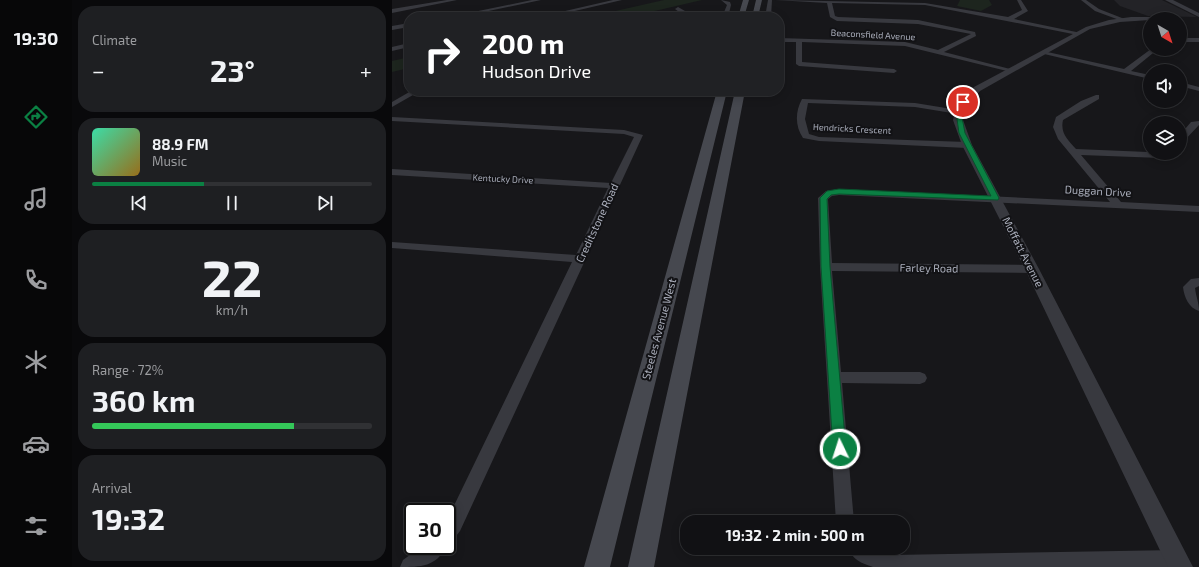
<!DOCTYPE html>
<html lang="en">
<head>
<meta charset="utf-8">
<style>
  body { margin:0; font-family:"Exo 2",sans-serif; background:#1e1f22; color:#f1f3f6; height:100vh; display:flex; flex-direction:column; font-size:15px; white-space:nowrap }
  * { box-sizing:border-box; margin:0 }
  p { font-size:13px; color:#9c9da0 }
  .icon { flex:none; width:22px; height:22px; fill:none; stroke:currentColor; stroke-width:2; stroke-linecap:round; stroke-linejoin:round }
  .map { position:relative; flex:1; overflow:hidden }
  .drawer { display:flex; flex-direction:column; gap:6px; padding:6px; background:#09090b; width:320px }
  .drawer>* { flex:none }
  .guide { position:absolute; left:12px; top:12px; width:380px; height:84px; border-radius:16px; box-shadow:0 2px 10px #0003,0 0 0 1px #303134; background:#202124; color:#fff; overflow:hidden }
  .needle { width:26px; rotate:141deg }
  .tools { position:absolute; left:751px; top:12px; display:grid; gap:8px }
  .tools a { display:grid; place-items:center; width:44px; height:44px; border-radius:50%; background:#111114; box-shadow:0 2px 10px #0003,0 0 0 1px #303134; font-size:20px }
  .speed { position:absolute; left:12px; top:503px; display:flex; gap:8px; font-size:20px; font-weight:700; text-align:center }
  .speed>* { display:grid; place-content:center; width:52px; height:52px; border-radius:50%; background:#111114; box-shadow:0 2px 10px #0003,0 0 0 1px #303134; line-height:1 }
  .speed .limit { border:2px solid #111; border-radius:6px; background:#fff; color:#111 }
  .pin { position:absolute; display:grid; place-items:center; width:34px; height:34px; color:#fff; margin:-17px; border:2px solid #fff; border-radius:50%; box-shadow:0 1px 4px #0007 }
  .me { position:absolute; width:44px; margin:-22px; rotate:356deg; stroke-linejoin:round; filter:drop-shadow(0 0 3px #0008) }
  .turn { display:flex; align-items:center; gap:14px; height:84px; padding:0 12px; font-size:18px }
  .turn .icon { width:52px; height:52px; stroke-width:2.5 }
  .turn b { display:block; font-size:28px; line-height:34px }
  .big { font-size:30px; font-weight:700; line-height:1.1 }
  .drawer .tile { flex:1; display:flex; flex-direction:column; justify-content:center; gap:6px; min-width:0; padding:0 14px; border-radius:16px; background:#1e1f22 }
  .drawer .dial { align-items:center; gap:0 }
  .dial b { font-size:52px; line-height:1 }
  .song { display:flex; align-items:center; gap:12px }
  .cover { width:48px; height:48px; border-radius:6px; background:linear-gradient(135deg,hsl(160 70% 55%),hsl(40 70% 35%)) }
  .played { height:4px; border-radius:2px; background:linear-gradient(90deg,#0b8043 40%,#303134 40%) }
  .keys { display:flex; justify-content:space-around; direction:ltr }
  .heat { display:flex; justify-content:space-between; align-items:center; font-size:22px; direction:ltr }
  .charge { height:6px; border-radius:3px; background:linear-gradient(90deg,#34c759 72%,#303134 0) }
  .trip { position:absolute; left:288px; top:515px; width:230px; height:40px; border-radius:16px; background:#111114; box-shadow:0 2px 10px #0003,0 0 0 1px #303134; font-weight:700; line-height:40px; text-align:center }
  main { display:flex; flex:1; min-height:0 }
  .menu { display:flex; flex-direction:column; width:72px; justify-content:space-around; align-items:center; background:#070708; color:#9c9da0 }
  .menu .icon { width:28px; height:28px }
  .menu .active { color:#0b8043 }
  .menu b { font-size:18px; color:#f1f3f6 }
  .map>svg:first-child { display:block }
  .built { fill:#232327 }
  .green { fill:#1d251e }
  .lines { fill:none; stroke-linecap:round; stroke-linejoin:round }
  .minor { fill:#38393f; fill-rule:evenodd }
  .tertiary { fill:#38393f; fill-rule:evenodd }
  .secondary { fill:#46484f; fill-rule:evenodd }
  .route { fill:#0b8043; stroke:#07532c }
  .labels { text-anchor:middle; stroke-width:4; stroke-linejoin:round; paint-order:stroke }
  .far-street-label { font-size:9px; fill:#a9adba; stroke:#121215 }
  .street-label { font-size:11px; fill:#a9adba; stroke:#121215 }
</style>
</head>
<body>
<main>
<nav class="menu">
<b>19:30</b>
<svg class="icon active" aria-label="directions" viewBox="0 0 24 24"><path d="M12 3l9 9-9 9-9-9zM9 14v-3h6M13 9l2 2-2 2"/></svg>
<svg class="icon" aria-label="music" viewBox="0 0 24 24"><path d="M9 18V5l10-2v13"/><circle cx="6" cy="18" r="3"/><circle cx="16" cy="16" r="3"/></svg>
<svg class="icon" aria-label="phone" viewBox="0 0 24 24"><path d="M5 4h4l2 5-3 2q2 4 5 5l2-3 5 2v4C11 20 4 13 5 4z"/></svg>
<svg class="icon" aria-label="climate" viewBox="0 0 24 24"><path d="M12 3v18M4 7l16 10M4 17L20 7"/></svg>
<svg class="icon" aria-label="car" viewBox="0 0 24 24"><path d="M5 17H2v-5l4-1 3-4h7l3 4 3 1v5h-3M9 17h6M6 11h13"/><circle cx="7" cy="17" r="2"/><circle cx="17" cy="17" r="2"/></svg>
<svg class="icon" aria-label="filters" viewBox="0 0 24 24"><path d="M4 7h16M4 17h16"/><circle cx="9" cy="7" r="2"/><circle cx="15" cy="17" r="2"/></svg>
</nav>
<section class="drawer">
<div class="tile"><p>Climate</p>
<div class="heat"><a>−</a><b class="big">23°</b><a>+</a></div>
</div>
<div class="tile">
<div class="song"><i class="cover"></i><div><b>88.9 FM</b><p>Music</p></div></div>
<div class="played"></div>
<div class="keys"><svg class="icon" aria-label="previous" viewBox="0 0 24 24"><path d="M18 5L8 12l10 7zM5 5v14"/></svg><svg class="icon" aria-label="pause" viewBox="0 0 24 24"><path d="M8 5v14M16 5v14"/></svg><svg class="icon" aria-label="next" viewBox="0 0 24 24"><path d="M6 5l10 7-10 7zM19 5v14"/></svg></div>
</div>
<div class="tile dial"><b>22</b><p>km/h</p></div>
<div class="tile"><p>Range · 72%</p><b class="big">360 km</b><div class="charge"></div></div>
<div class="tile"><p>Arrival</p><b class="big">19:32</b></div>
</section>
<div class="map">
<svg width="807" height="567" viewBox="0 0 807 567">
  <rect width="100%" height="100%" fill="#17171a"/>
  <path class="built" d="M722 0H770L805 17 756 16 728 6Z"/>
  <path class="green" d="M272 0H310L237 17H197Z
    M568 0H597L600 5 589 11 565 6Z
    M17 57V68L0 72V61Z"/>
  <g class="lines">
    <path class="minor" d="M55 0H65L0 13V9Z
      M140 0H149L68 17H57Z
      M221 0H230L157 17H147Z
      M329 0 338 2 339 5 336 17H330L335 5Z
      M376 0H380L379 17H373Z
      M383 0 533 3 616 17 630 10 625 0H629L636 11 622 19 689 33 686 35 533 5 440 3 443 16 446 17 526 20 583 32 584 36 552 52 622 70 619 72 513 46 410 42V62L502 69 505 71 502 73 407 66 404 64V42H387V38L513 42 546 50 579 34 526 24 445 21 438 17 435 3Z
      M689 0H694L707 9 735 20 730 21 703 11Z
      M286 7 293 11 292 17H286L287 12 283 9Z
      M17 23V27L0 30V26Z
      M788 38H807V42H788Z
      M17 43V47L0 51V47Z
      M759 49H766L739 71 758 75V79L648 53 651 51 732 69Z
      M788 82 807 87V91L788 86Z
      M19 91H28L0 107V102Z
      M230 91H266L262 93H234Z
      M704 95H707V99L671 120C668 133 676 140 684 149L780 153 769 158 689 155 729 202 807 206V212L447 195 440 196 436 199 440 263 640 265 646 269 640 273 440 271 449 372H528L533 374 535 378 533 382 528 384 450 383 462 522H444L428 267 426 198 434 191 447 189 718 202 666 139 661 127 664 117 689 101Z
      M410 99 523 103 566 110 570 112 566 114 523 107 416 103 413 119 417 134 427 137 575 142 579 145 575 148 427 141 411 138C403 126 403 112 410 99Z
      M0 117 232 130 251 135 68 531 61 540 55 543V520L180 262 0 248V242L184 255 216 188 0 175V169L219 183 242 137 232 134 0 121Z
      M807 121V125L791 142 788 143V135L799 122Z
      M807 278V286L803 288C804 297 807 302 807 311 797 308 792 297 791 287L799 279Z
      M30 546H54C45 567 28 567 8 567L11 560Z
      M456 548H481L502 555 785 550 792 553 795 560 791 567H481C469 563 461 560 456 548Z"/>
    <path class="tertiary" d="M773 0H781L807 13V17Z
      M739 17H784L787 19H758V20L728 22 698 29 588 91 573 108 571 120 580 145 647 269 801 567H776L633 269 570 145 561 120 564 108 582 87 694 27 717 20Z"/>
    <path class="secondary" d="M351 0H357L352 17H346Z
      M364 0H370L366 17H360Z
      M325 91H335L218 567H192Z
      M343 91H353L262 567H236Z"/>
  </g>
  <path class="route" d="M569 101 574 102 569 112 573 133 607 198 606 200 447 194 439 195 435 199 438 267 454 449 452 453 448 455 443 453 441 449 429 267 428 198 435 191 447 189 599 196 567 133 564 112Z"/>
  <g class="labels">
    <g class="far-street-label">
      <text transform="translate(481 35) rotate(3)" y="3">Beaconsfield Avenue</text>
      <text transform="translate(460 129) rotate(3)" y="3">Hendricks Crescent</text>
      <text transform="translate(111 179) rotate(3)" y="3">Kentucky Drive</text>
    </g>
    <g class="street-label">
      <text transform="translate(706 191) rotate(3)" y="4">Duggan Drive</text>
      <text transform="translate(205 223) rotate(-65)" y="4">Creditstone Road</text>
      <text transform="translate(631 252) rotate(63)" y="4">Moffatt Avenue</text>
      <text transform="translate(537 268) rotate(1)" y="4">Farley Road</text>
      <text transform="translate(267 329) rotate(-75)" y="4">Steeles Avenue West</text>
    </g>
  </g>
</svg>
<div class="tools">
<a><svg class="needle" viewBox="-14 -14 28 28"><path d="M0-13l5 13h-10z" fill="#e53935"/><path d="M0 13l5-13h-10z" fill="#9c9da0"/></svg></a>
<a><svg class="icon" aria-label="sound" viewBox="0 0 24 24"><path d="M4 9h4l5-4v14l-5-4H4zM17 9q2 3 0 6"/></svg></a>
<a><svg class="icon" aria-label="layers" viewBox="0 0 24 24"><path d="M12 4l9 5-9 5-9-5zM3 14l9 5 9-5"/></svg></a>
</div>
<div class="speed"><div class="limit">30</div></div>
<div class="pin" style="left:571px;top:102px;background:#d93025"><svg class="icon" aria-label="arrive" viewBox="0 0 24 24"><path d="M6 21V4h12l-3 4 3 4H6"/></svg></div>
<svg class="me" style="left:448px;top:449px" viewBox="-20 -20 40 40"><circle r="17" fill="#0b8043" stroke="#fff" stroke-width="3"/><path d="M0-11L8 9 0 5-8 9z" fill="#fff"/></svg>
<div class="trip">19:32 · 2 min · 500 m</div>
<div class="guide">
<div class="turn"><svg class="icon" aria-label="right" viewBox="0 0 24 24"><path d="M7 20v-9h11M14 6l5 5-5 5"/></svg><div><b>200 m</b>Hudson Drive</div></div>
</div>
</div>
</main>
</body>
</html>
